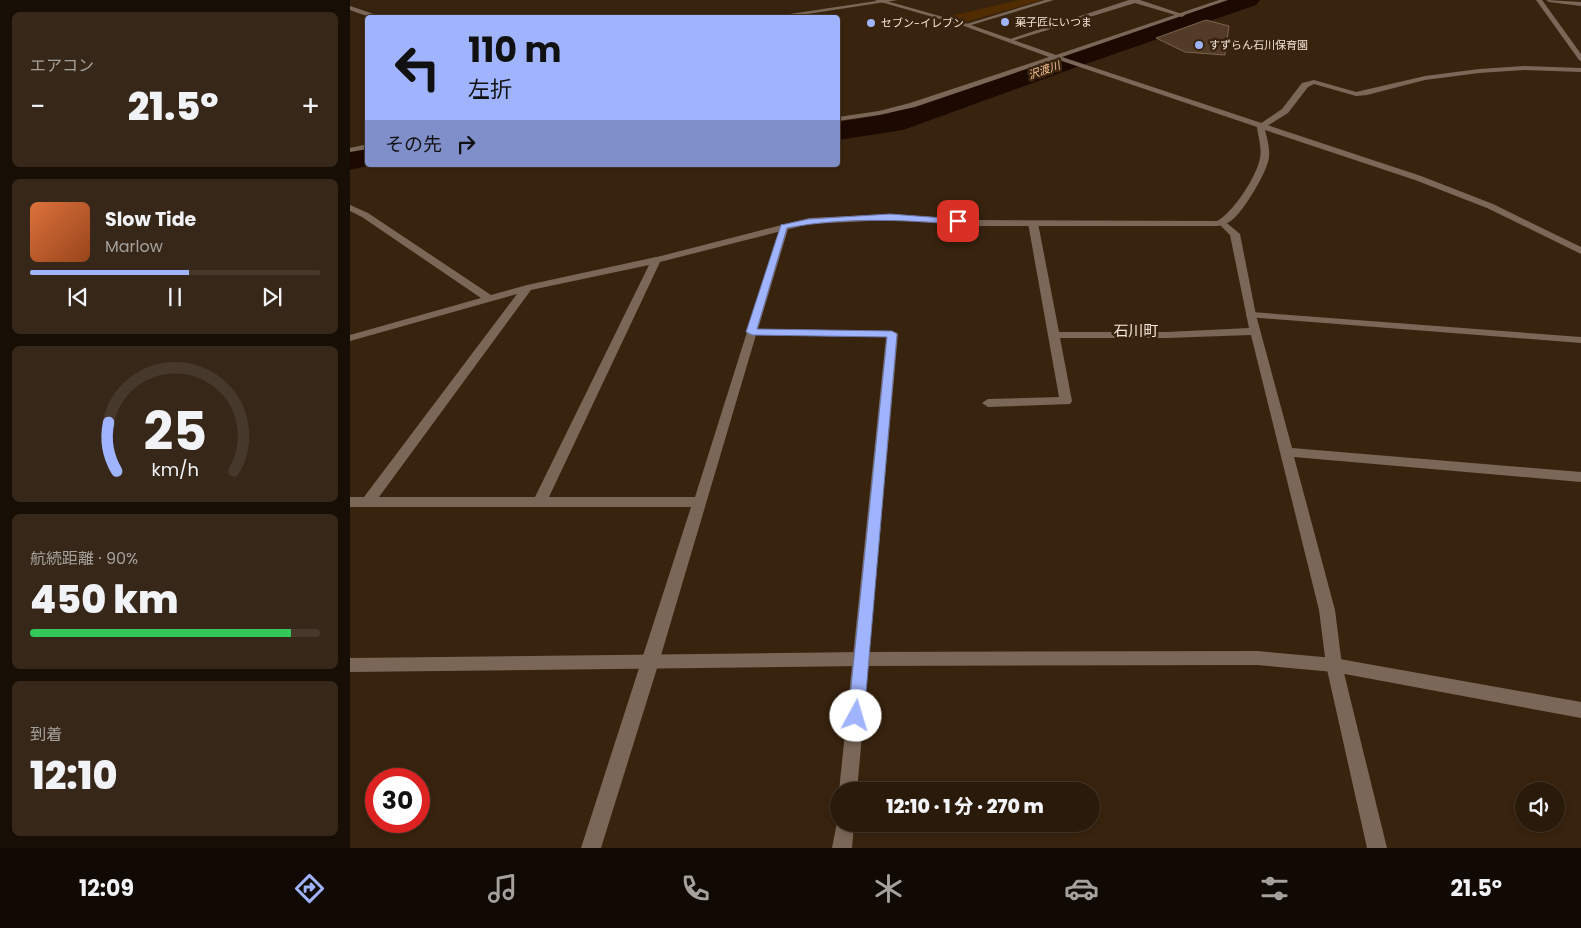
<!DOCTYPE html>
<html lang="ja">
<head>
<meta charset="utf-8">
<style>
  body { margin:0; font-family:Poppins,"Noto Sans JP",sans-serif; background:#362718; color:#f1f3f6; height:100vh; display:flex; flex-direction:column; font-size:19px; white-space:nowrap }
  * { box-sizing:border-box; margin:0 }
  p { font-size:16px; color:#a5a19c }
  .icon { flex:none; width:28px; height:28px; fill:none; stroke:currentColor; stroke-width:2; stroke-linecap:round; stroke-linejoin:round }
  .map { position:relative; flex:1; overflow:hidden }
  .side { display:flex; flex-direction:column; gap:12px; padding:12px; background:#170e06; width:350px }
  .side>* { flex:none }
  .banner { position:absolute; left:15px; top:15px; width:475px; height:152px; border-radius:5px; box-shadow:0 2px 8px #0003,0 0 0 1px #46382b; background:#a0b3fd; color:#111; overflow:hidden }
  .tools { position:absolute; left:1165px; top:782px; display:grid; gap:10px }
  .tools a { display:grid; place-items:center; width:50px; height:50px; border-radius:50%; background:#2a1a0a; box-shadow:0 2px 8px #0003,0 0 0 1px #46382b; font-size:25px }
  .speed { position:absolute; left:15px; top:768px; display:flex; gap:10px; font-size:25px; font-weight:700; text-align:center }
  .speed>* { display:grid; place-content:center; width:65px; height:65px; border-radius:50%; background:#2a1a0a; box-shadow:0 2px 8px #0003,0 0 0 1px #46382b; line-height:1 }
  .speed .limit { border:8px solid #d22; background:#fff; color:#111 }
  .pin { position:absolute; display:grid; place-items:center; width:42px; height:42px; color:#fff; margin:-21px; border-radius:10px; box-shadow:0 2px 8px #0006 }
  .me { position:absolute; width:55px; margin:-28px; rotate:6deg; stroke-linejoin:round; filter:drop-shadow(0 0 4px #0008) }
  .turn { display:flex; align-items:center; gap:18px; height:105px; padding:0 20px; font-size:22px }
  .turn .icon { width:65px; height:65px; stroke-width:2.5 }
  .turn b { display:block; font-size:35px; line-height:42px }
  .then { display:flex; align-items:center; height:48px; padding:0 20px; background:#0003; gap:10px; font-size:19px }
  .big { font-size:38px; font-weight:800; line-height:1.1 }
  .side .tile { flex:1; display:flex; flex-direction:column; justify-content:center; gap:8px; min-width:0; padding:0 18px; border-radius:8px; background:#362718 }
  .side .dial { align-items:center; gap:0 }
  .dial svg { height:130px; overflow:visible; fill:none; stroke:#46382b; stroke-width:7; stroke-linecap:round; text-anchor:middle }
  .dial text { fill:#f1f3f6; stroke:none }
  .song { display:flex; align-items:center; gap:15px }
  .cover { width:60px; height:60px; border-radius:8px; background:linear-gradient(135deg,hsl(20 70% 55%),hsl(20 70% 35%)) }
  .played { height:5px; border-radius:2px; background:linear-gradient(90deg,#a0b3fd 55%,#46382b 55%) }
  .keys { display:flex; justify-content:space-around; direction:ltr }
  .heat { display:flex; justify-content:space-between; align-items:center; font-size:28px; direction:ltr }
  .charge { height:8px; border-radius:4px; background:linear-gradient(90deg,#34c759 90%,#46382b 0) }
  .trip { position:absolute; left:480px; top:782px; width:270px; height:50px; border-radius:25px; background:#2a1a0a; box-shadow:0 2px 8px #0003,0 0 0 1px #46382b; font-weight:800; line-height:50px; text-align:center }
  .tabs { display:flex; height:80px; justify-content:space-around; align-items:center; background:#110a04; color:#a5a19c }
  .tabs .icon { width:35px; height:35px }
  .tabs .selected { color:#a0b3fd }
  .tabs b { font-size:22px; color:#f1f3f6 }
  main { display:flex; flex:1; min-height:0 }
  .map>svg:first-child { display:block }
  .green { fill:#512c01 }
  .lines { fill:none; stroke-linecap:round; stroke-linejoin:round }
  .river { fill:#1c0900; fill-rule:evenodd }
  .building { fill:#533c27; stroke:#7c634d }
  .service { fill:#7a6757; fill-rule:evenodd }
  .minor { fill:#7a6757; fill-rule:evenodd }
  .tertiary { fill:#7a6757; fill-rule:evenodd }
  .route { fill:#a0b3fd; stroke:#6874a4 }
  .poi-dot { fill:#a0b3fd; stroke:#38230e; stroke-width:2 }
  .labels { text-anchor:middle; stroke-width:5; stroke-linejoin:round; paint-order:stroke }
  .far-poi-label { font-size:11px; fill:#f5e6d9; stroke:#38230e; text-anchor:start }
  .far-water-label { font-size:11px; font-style:italic; fill:#f9c496; stroke:#38230e }
  .quarter-label { font-size:15px; fill:#f5e6d9; stroke:#38230e }
</style>
</head>
<body>
<main>
<section class="side">
<div class="tile"><p>エアコン</p>
<div class="heat"><a>−</a><b class="big">21.5°</b><a>+</a></div>
</div>
<div class="tile">
<div class="song"><i class="cover"></i><div><b>Slow Tide</b><p>Marlow</p></div></div>
<div class="played"></div>
<div class="keys"><svg class="icon" aria-label="previous" viewBox="0 0 24 24"><path d="M18 5L8 12l10 7zM5 5v14"/></svg><svg class="icon" aria-label="pause" viewBox="0 0 24 24"><path d="M8 5v14M16 5v14"/></svg><svg class="icon" aria-label="next" viewBox="0 0 24 24"><path d="M6 5l10 7-10 7zM19 5v14"/></svg></div>
</div>
<div class="tile dial"><svg viewBox="0 0 100 80">
<path d="M14 69A42 42 0 1 1 86 69"/>
<path d="M14 69A42 42 0 0 1 9 39" stroke="#a0b3fd"/>
<text x="50" y="56" font-size="32" font-weight="700">25</text>
<text x="50" y="72" font-size="11">km/h</text>
</svg></div>
<div class="tile"><p>航続距離 · 90%</p><b class="big">450 km</b><div class="charge"></div></div>
<div class="tile"><p>到着</p><b class="big">12:10</b></div>
</section>
<div class="map">
<svg width="1231" height="848" viewBox="0 0 1231 848">
  <rect width="100%" height="100%" fill="#38230e"/>
  <path class="green" d="M669 0H692L616 22 601 16Z"/>
  <g class="lines">
    <path class="river" d="M875 0H910L906 5 724 68 553 130 488 140V122L537 114Z
      M18 146V165H22L0 170V150Z"/>
  </g>
  <path class="building" d="M856 20 879 26 875 55 835 52 806 38Z"/>
  <g class="lines">
    <path class="service" d="M1174 66 1231 68V72L1174 70 1129 73 1075 80 1017 95 1006 96 964 84 958 87 938 113 914 128 907 126 932 109 952 83 964 80 1006 92 1075 76 1129 69Z
      M901 312 1231 337V343L897 317 896 315 897 313Z"/>
    <path class="minor" d="M533 0H548L432 18H413Z
      M695 0H704L618 26 613 25Z
      M779 0H790L835 15 832 17 785 3 662 41 657 40Z
      M1186 0H1192L1231 54V61L1229 60Z
      M0 6 36 18C23 18 12 15 0 10Z
      M0 205 18 213 141 295 177 285 306 257 311 260 199 497H345L431 224H437L439 226 408 329 546 332 548 334 507 791H489L536 337 406 335 309 662 251 848H231L341 507H0V497H14L167 294 0 341V335L131 298 12 217 0 211ZM299 265 185 497H29L181 290Z
      M872 219 890 234 906 315 942 448 1231 472V482L944 457 985 610 992 665 1037 848H1017L976 665 969 610 901 335 817 338H710L722 401 720 404 638 407 632 403 638 399 709 397 678 223 680 221H686L688 223 709 332H817L899 328 880 235 867 222Z
      M488 817 489 824H504L502 848H482Z"/>
    <path class="tertiary" d="M524 0H533L618 24 706 55 869 0H878L712 57 1071 176 1143 204 1231 247V254L1137 208 1065 180 915 130C917 138 920 148 919 157 918 171 893 212 882 220 877 224 872 225 867 226H626L540 220 459 224 306 263 303 262V258L459 218 540 214 626 220 867 221C883 213 907 176 910 158 912 148 908 136 907 127L706 59 565 107 529 115 488 121V117L529 111 560 103 699 57 614 26Z
      M1196 0 1231 2V6L1199 2Z
      M18 144V149L0 152V148Z
      M907 651 984 658 1231 702V718L984 672 907 665 512 666 0 672V658L512 652Z"/>
  </g>
  <path class="route" d="M540 214 608 219 612 221 608 224C551 220 494 217 437 228L407 329 542 331 547 334 514 716 512 721 506 723 501 721 498 716 537 337 402 335 396 332 431 225 459 219Z"/>
  <g class="poi-dot">
    <circle cx="655" cy="22" r="5"/>
    <circle cx="521" cy="23" r="5"/>
    <circle cx="849" cy="45" r="5"/>
  </g>
  <g class="labels">
    <g class="far-poi-label">
      <text x="665" y="26">菓子匠にいつま</text>
      <text x="531" y="27">セブン-イレブン</text>
      <text x="859" y="49">すずらん石川保育園</text>
    </g>
    <g class="far-water-label">
      <text transform="translate(694 70) rotate(-19)" y="4">沢渡川</text>
    </g>
    <g class="quarter-label">
      <text x="786" y="336">石川町</text>
    </g>
  </g>
</svg>
<div class="tools">
<a><svg class="icon" aria-label="sound" viewBox="0 0 24 24"><path d="M4 9h4l5-4v14l-5-4H4zM17 9q2 3 0 6"/></svg></a>
</div>
<div class="speed"><div class="limit">30</div></div>
<div class="pin" style="left:608px;top:221px;background:#d93025"><svg class="icon" aria-label="arrive" viewBox="0 0 24 24"><path d="M6 21V4h12l-3 4 3 4H6"/></svg></div>
<svg class="me" style="left:506px;top:716px" viewBox="-20 -20 40 40"><circle r="19" fill="#fff"/><path d="M0-13L10 11 0 6-10 11z" fill="#a0b3fd"/></svg>
<div class="trip">12:10 · 1 分 · 270 m</div>
<div class="banner">
<div class="turn"><svg class="icon" aria-label="left" viewBox="0 0 24 24"><path d="M17 20v-9H6M10 6l-5 5 5 5"/></svg><div><b>110 m</b>左折</div></div>
<div class="then">その先<svg class="icon" aria-label="right" viewBox="0 0 24 24"><path d="M7 20v-9h11M14 6l5 5-5 5"/></svg></div>
</div>
</div>
</main>
<nav class="tabs">
<b>12:09</b>
<svg class="icon selected" aria-label="directions" viewBox="0 0 24 24"><path d="M12 3l9 9-9 9-9-9zM9 14v-3h6M13 9l2 2-2 2"/></svg>
<svg class="icon" aria-label="music" viewBox="0 0 24 24"><path d="M9 18V5l10-2v13"/><circle cx="6" cy="18" r="3"/><circle cx="16" cy="16" r="3"/></svg>
<svg class="icon" aria-label="phone" viewBox="0 0 24 24"><path d="M5 4h4l2 5-3 2q2 4 5 5l2-3 5 2v4C11 20 4 13 5 4z"/></svg>
<svg class="icon" aria-label="climate" viewBox="0 0 24 24"><path d="M12 3v18M4 7l16 10M4 17L20 7"/></svg>
<svg class="icon" aria-label="car" viewBox="0 0 24 24"><path d="M5 17H2v-5l4-1 3-4h7l3 4 3 1v5h-3M9 17h6M6 11h13"/><circle cx="7" cy="17" r="2"/><circle cx="17" cy="17" r="2"/></svg>
<svg class="icon" aria-label="filters" viewBox="0 0 24 24"><path d="M4 7h16M4 17h16"/><circle cx="9" cy="7" r="2"/><circle cx="15" cy="17" r="2"/></svg>
<b>21.5°</b>
</nav>
</body>
</html>
